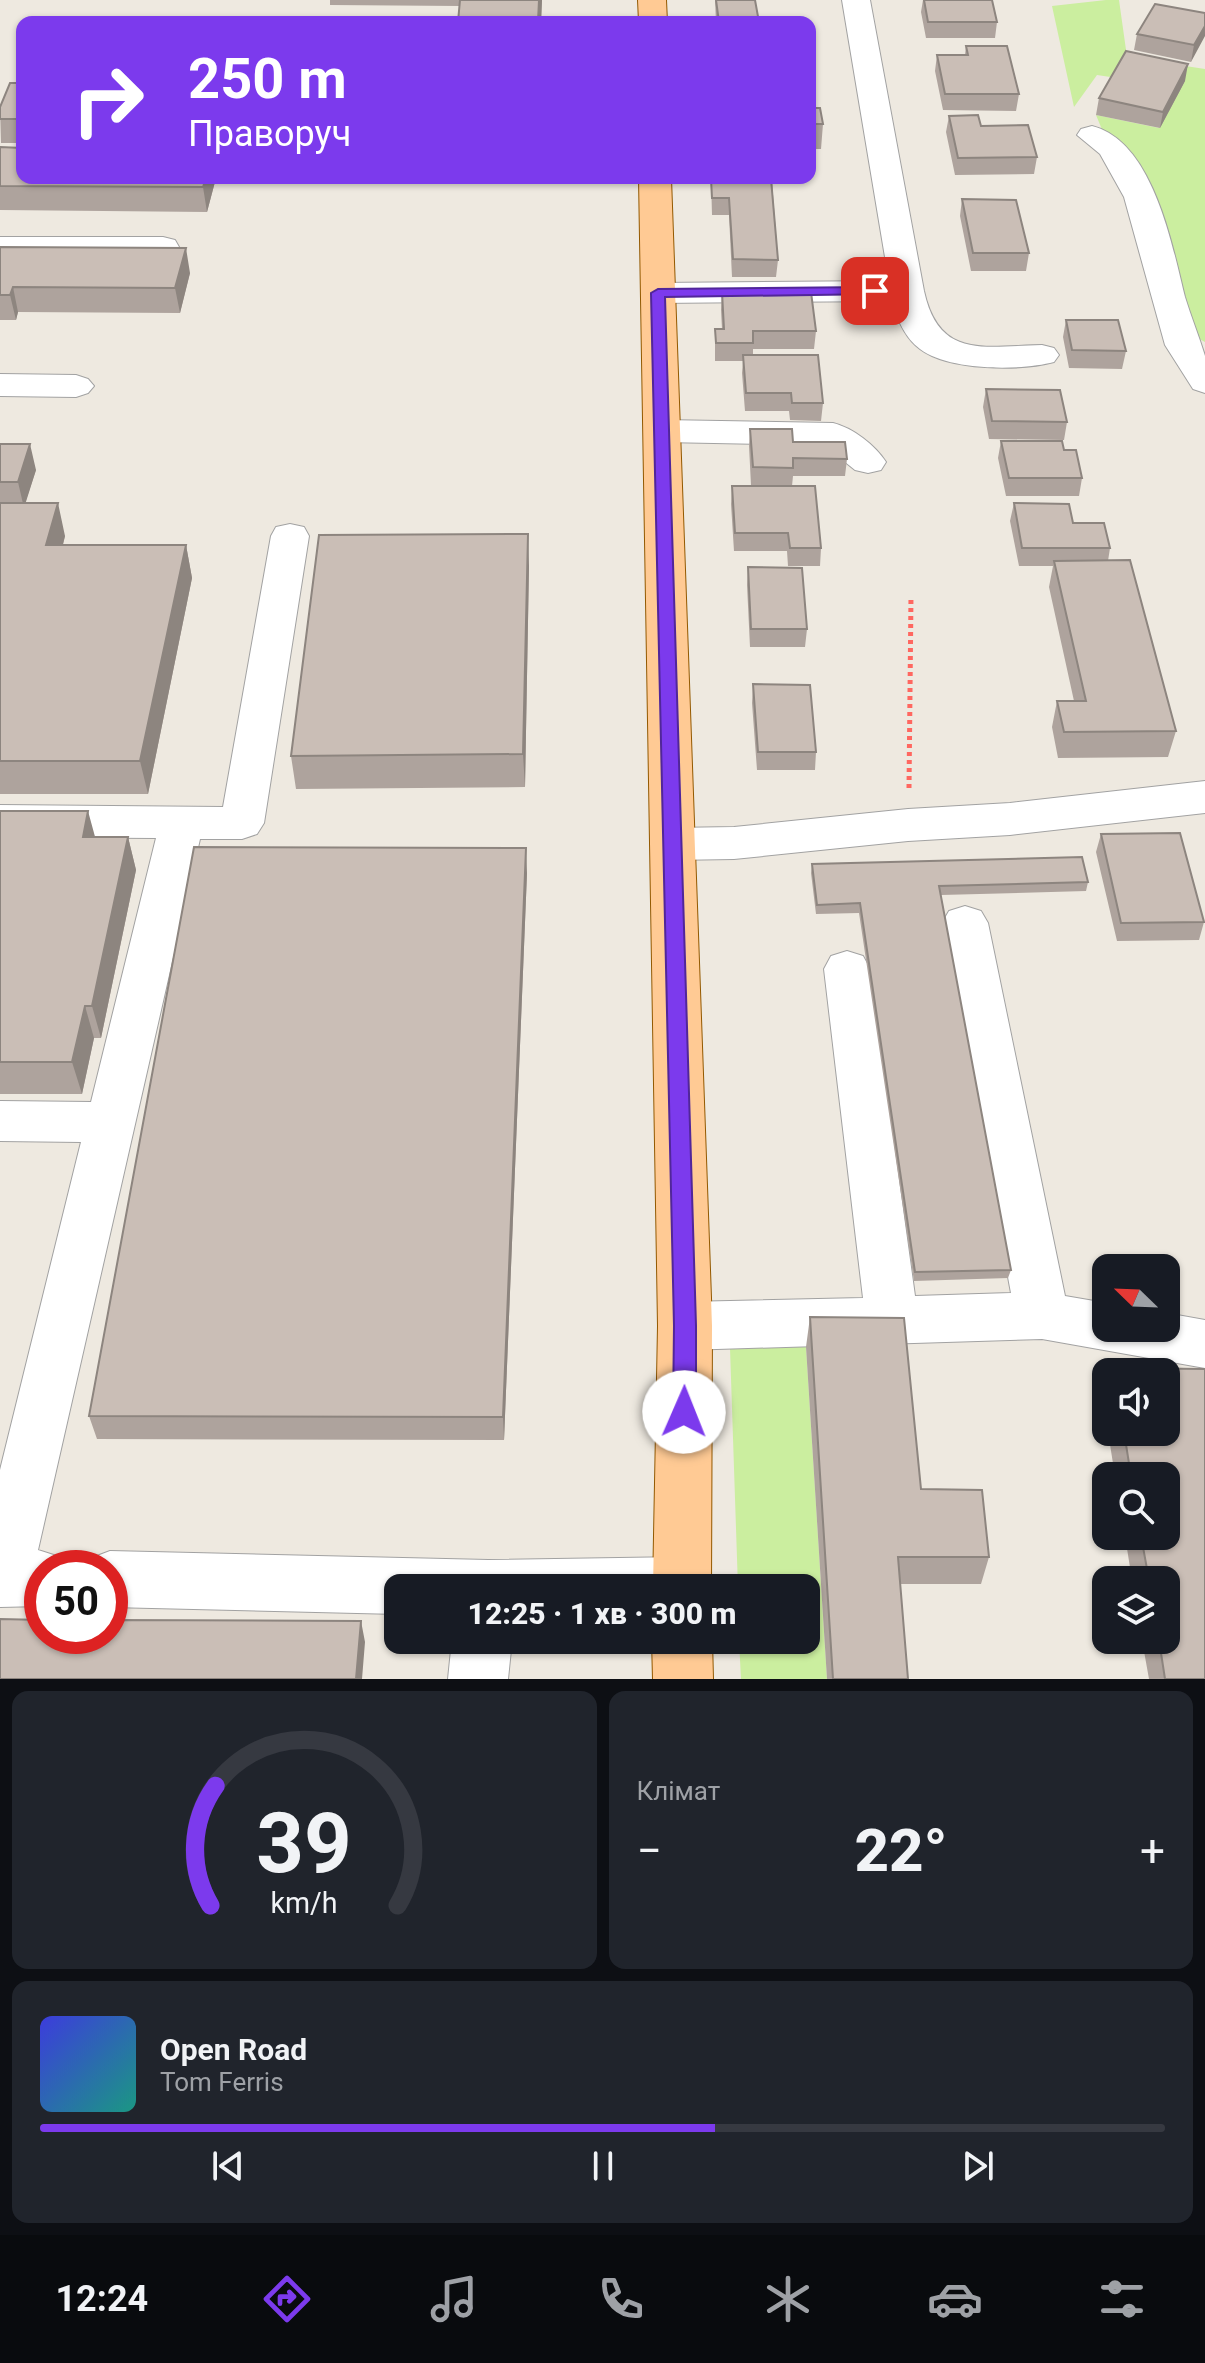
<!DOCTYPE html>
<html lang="uk">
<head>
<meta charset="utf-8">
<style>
  body { margin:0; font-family:Roboto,sans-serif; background:#20242c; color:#f1f3f6; height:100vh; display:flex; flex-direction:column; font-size:30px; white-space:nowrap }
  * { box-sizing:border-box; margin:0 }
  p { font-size:26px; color:#9ea1a6 }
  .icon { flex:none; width:44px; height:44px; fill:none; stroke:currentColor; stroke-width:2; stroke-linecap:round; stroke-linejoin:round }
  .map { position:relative; height:1679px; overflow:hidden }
  .side { display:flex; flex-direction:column; gap:12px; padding:12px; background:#0d0f14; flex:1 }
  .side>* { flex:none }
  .banner { position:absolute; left:16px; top:16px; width:800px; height:168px; border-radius:16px; box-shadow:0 2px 6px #0004; background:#7c3aed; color:#fff; overflow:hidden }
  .needle { width:52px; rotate:293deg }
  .fabs { position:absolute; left:1092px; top:1254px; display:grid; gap:16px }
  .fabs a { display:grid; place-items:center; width:88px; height:88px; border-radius:16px; background:#171b24; box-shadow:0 2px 6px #0004; font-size:40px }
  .speed { position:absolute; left:24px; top:1550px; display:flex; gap:16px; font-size:40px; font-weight:700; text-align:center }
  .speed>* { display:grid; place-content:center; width:104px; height:104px; border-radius:50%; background:#171b24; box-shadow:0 2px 6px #0004; line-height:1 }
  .speed .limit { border:12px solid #d22; background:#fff; color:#111 }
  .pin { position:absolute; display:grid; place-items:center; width:68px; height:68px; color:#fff; margin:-34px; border-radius:16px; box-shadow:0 4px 12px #0006 }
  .me { position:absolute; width:88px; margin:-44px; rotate:1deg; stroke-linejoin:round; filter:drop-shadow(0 0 6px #0008) }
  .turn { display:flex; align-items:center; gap:28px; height:168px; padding:0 40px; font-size:36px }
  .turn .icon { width:104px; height:104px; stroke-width:2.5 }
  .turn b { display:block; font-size:56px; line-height:68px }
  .big { font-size:60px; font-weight:800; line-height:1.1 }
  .side .tile { flex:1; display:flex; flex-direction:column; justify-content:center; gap:12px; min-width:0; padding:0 28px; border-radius:16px; background:#20242c }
  .side .dial { align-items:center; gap:0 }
  .dial svg { height:208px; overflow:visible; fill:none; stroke:#363941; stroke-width:7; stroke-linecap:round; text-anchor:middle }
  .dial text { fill:#f1f3f6; stroke:none }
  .song { display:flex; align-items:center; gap:24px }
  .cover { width:96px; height:96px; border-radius:12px; background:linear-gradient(135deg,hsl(240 70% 55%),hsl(170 70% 35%)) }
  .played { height:8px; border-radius:4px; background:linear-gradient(90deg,#7c3aed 60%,#363941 60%) }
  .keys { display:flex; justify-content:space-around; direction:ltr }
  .heat { display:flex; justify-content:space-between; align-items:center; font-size:44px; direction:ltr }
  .side .tiles { flex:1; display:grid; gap:12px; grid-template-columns:1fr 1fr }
  .tile:last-child { grid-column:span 2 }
  .trip { position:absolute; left:384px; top:1574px; width:436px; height:80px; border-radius:16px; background:#171b24; box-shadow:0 2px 6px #0004; font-weight:800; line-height:80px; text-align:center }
  .tabs { display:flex; height:128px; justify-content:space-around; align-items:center; background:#090b0e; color:#9ea1a6 }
  .tabs .icon { width:56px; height:56px }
  .tabs .on { color:#7c3aed }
  .tabs b { font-size:36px; color:#f1f3f6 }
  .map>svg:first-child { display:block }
  .grass { fill:#cbee9f }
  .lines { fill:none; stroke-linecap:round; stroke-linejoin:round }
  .minor-casing { stroke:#a2a2a2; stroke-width:2 }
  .major-casing { stroke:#935900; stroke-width:2 }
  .path { stroke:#ff6760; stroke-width:5; stroke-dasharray:4 4; stroke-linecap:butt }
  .minor { fill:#fff; fill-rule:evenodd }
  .major { fill:#ffca94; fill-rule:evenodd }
  .wall { fill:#aea39d }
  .shaded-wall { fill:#8d857f }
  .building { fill:#cabeb6; stroke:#8d857f; stroke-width:2 }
  .route { fill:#7c3aed; stroke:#51269a; stroke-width:2 }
</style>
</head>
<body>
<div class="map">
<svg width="1205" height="1679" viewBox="0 0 1205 1679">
  <rect width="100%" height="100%" fill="#eee9e0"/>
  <path class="grass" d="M1106 0H1119L1127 57 1205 69V342L1186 332 1096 115 1159 128 1117 78 1097 75 1074 107 1052 6Z
    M806 1347 827 1679H741L739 1640H806V1588H738L730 1348Z"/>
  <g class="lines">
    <g class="minor-casing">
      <path id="minor" d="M842 0H870L924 291C939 360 985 346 1042 345L1054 348 1059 355 1054 362C1020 371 949 371 920 349 905 338 897 319 892 301L658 303 646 300 641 293 646 286 658 283 889 281Z
        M1092 126C1153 141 1172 245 1185 297 1191 317 1199 336 1205 356 1205 366 1205 382 1205 393L1193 389 1165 345 1124 197 1100 154 1077 135 1081 129Z
        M0 237H163L175 240 179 247 175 254 163 257H0Z
        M0 374 76 375 88 379 94 386 88 393 76 397 0 396Z
        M663 420 833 423C853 428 875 445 886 462L881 470 868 473 855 470 824 445 663 442 650 439 645 431 650 423Z
        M290 524 304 527 309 536 264 823 257 834 242 839H200L38 1550 63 1558 67 1568H42V1606L0 1607V1470L81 1142 0 1141V1101L91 1102 156 838 0 837V805L223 807 271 536 276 527Z
        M1205 781V813L1010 835 908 841 734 859 672 860 656 855 650 844 656 833 672 828 734 827 908 809 1010 803Z
        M965 906 981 911 988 923 1065 1296 1106 1303V1328H1166V1313L1205 1320V1368L1042 1339 685 1350 666 1343 658 1326 666 1309 685 1302 863 1298 824 969 831 956 847 951 863 956 870 969 915 1296 1011 1293 942 923 949 911Z
        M110 1551 488 1560 682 1557 703 1565 711 1585 710 1588H398V1614L110 1607V1568H86L89 1559Z
        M452 1640H512L508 1679H448Z"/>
    </g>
    <g class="major-casing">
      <path id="major" d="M638 0H666L667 22H639Z
        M639 178H671L712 1326 711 1588H653L658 1326Z
        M652 1640H712L713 1679H653Z"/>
    </g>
    <path class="path" d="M909 788 911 596"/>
    <use href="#minor" class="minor"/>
    <use href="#major" class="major"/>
  </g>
  <path class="wall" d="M330 0H542L541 22H458L460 6 330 5Z
    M715 0H755L759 22H716Z
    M923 0H992L997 22 995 38H926L921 12Z
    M1205 13 1191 62 1134 50 1137 34Z
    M966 46 1019 94 1016 111 943 110 935 71 937 55H965Z
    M1185 81 1160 128 1096 115 1099 98Z
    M22 83V143H1L0 107Z
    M810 108 823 124 821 149H810Z
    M949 116 981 126 1037 157 1034 174 955 175 946 132Z
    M0 147 216 178 207 212 0 210Z
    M761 178H794V181H772L778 260 776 277H732L729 215H712L711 179H761Z
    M962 199 1029 253 1026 271H971L960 216Z
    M0 247 190 273 180 313 18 312 16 320H0Z
    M722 292 816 331 814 349H753V355L823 403 821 421 790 420 789 411H745L742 373 743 361H715V329H722L721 310Z
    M1066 320 1126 351 1122 369 1069 368 1063 337Z
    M986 389 1067 422 1064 440 989 439 983 407Z
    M750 429 847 459 845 476H793L792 486 751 485 749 446Z
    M1001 441 1064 450 1082 478 1079 496H1006L998 458Z
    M0 444 36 470 25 503 65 536 63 545H186L192 578 148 794H0Z
    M732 486 821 548 820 566H788L787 551H734L731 504Z
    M1014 503 1073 523 1110 548 1108 561 1176 731 1168 757 1058 758 1052 727 1057 701H1074L1049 587 1053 566H1019L1010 521Z
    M529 566 525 787 296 789 291 756Z
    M748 567 807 629 805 647H750L747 585Z
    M753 684 816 752 815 770H757L752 703Z
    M0 811 95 837H128L136 870 101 1038H94L82 1094H0Z
    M1101 834 1204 922 1199 940 1117 941 1096 852Z
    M812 864 1088 882 1086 891 941 895 1011 1270 1008 1278 914 1281 859 913 816 914 811 873Z
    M527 873 504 1440 97 1439 89 1416Z
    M810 1317 921 1489 989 1557 981 1584H900L908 1679H827L806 1347Z
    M1113 1368 1205 1369V1679H1149L1142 1640H1166V1580H1132L1125 1536H1166V1476H1115L1108 1432H1166V1372H1111Z
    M1106 1387V1419L1102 1397Z"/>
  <path class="shaded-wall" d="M539 0H542L541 22H538Z
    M1205 26V36L1191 62 1194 45Z
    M1188 64 1185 81 1160 128 1163 112Z
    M206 178H216L207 212 203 187Z
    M186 248 190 273 180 313 175 288Z
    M13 287 18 312 16 320 10 295Z
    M30 444 36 470 24 508 18 482Z
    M58 503 65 536 54 578 46 545Z
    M528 534 529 566 525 787 523 754Z
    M186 545 192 578 148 794 140 761Z
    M88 811 97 844 83 837Z
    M128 837 136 870 101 1038 92 1006Z
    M526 848 527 873 504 1440 503 1417Z
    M85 1006 94 1038 82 1094 72 1062Z
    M361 1621 365 1642 362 1679H356Z"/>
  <path class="building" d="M460 0H539L538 22H458Z
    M716 0H755L759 22H719Z
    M924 0H992L997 22H928Z
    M1155 4 1205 13V26L1194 45 1137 34Z
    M966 46H1007L1019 94H945L937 55H968Z
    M1126 51 1188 64 1163 112 1099 98Z
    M10 83H22V119H0V107Z
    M810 108H820L823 124H810Z
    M978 115 981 126 1028 125 1037 157 958 158 949 116Z
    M0 147 22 148V178H206L203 187 0 186Z
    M711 179H771L778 260 733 259 729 198H712Z
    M962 199 1016 200 1029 253H973Z
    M0 247 186 248 175 288 13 287 10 295H0Z
    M722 292H811L816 331H753V343H716L715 329H724Z
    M1066 320H1118L1126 351 1072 350Z
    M743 355H818L823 403H792L791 393H746Z
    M986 389 1060 390 1067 422 992 421Z
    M750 429H792L793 442H845L847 459 793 458V468L753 467Z
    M1001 441H1062L1064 450H1076L1082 478H1009Z
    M0 444H30L18 482H0Z
    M732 486H815L821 548H790L788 533H735Z
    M0 503H58L46 545H186L140 761H0Z
    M1014 503 1069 504 1073 523H1104L1110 548H1022Z
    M528 534 523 754 291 756 319 535Z
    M1130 560 1176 731 1064 732 1057 701H1086L1054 561Z
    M748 567 802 568 807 629H751Z
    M753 684 810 685 816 752H758Z
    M0 811H88L83 837H128L92 1006H85L72 1062H0Z
    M1180 833 1204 922 1121 923 1101 834Z
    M194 847 526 848 503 1417 89 1416Z
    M1082 857 1088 882 939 886 1011 1270 915 1272 860 903 817 905 812 864Z
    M810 1317 904 1318 921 1489 982 1490 989 1557H898L908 1679H833Z
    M1113 1368 1205 1369V1679H1165L1159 1640H1166V1580H1149L1141 1536H1166V1476H1131L1124 1432H1166V1372H1113Z
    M0 1619 42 1620V1636H110V1620L361 1621 356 1679H0Z"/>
  <path class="route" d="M875 287 882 291 880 294 665 297 696 1326V1412L692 1420 684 1423 676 1420 673 1412 674 1326 651 293 658 289Z"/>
</svg>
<div class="fabs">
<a><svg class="needle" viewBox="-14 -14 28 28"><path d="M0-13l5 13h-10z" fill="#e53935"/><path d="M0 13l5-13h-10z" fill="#9ea1a6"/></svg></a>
<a><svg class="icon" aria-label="sound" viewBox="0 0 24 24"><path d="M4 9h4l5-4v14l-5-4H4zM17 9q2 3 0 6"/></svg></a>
<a><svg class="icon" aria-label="search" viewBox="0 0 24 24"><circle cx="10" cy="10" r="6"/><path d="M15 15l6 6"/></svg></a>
<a><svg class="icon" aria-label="layers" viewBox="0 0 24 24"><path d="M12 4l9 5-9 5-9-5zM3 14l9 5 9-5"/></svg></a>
</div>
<div class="speed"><div class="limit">50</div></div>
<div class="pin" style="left:875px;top:291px;background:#d93025"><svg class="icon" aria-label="arrive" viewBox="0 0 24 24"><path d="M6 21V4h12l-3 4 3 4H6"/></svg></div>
<svg class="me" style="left:684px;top:1412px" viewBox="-20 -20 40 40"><circle r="19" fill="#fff"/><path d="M0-13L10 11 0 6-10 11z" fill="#7c3aed"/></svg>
<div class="trip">12:25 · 1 хв · 300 m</div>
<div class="banner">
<div class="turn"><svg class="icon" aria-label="right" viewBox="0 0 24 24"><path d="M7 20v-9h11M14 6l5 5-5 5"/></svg><div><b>250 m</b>Праворуч</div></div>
</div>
</div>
<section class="side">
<div class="tiles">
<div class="tile dial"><svg viewBox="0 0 100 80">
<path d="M14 69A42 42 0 1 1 86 69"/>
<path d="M14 69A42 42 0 0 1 16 23" stroke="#7c3aed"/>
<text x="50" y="56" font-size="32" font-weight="700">39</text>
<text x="50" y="72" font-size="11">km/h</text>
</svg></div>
<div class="tile"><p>Клімат</p>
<div class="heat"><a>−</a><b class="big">22°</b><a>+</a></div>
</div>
<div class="tile">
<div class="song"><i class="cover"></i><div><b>Open Road</b><p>Tom Ferris</p></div></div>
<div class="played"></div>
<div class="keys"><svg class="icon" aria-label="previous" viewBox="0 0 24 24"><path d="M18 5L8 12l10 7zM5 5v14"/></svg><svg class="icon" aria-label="pause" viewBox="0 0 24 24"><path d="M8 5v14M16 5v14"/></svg><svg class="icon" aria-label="next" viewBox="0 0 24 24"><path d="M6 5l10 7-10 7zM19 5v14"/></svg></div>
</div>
</div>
</section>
<nav class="tabs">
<b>12:24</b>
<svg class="icon on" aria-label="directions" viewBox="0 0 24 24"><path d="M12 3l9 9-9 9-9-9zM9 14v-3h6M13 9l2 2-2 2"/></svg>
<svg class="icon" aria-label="music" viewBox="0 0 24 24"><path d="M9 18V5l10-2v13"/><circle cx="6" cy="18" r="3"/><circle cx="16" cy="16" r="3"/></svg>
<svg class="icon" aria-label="phone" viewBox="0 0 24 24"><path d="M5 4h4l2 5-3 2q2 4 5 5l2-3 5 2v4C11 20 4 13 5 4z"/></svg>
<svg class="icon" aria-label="climate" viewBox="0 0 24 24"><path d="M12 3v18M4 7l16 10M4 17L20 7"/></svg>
<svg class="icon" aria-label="car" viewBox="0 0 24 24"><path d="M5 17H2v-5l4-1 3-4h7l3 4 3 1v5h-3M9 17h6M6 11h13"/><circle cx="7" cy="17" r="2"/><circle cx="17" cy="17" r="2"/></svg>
<svg class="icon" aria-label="filters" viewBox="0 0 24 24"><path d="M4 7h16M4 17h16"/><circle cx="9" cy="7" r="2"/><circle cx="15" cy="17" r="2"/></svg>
</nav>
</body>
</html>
